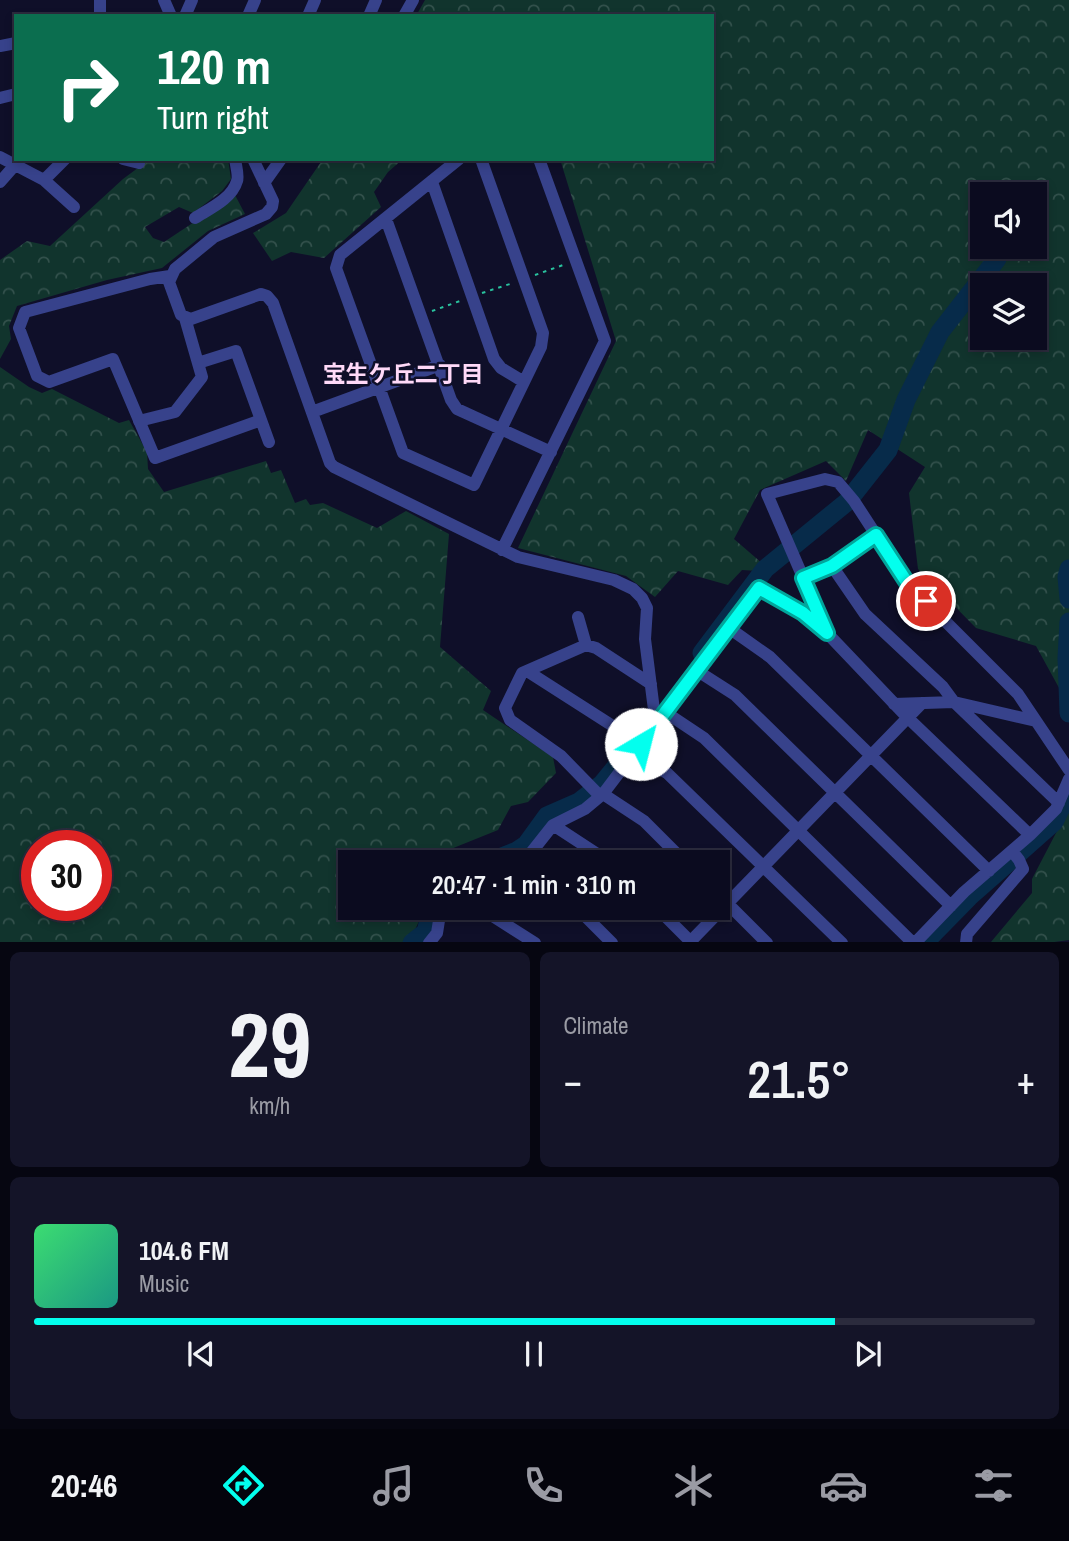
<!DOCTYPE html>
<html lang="en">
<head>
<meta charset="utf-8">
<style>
  body { margin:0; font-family:"Archivo Narrow","Noto Sans JP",sans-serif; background:#141428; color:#f1f3f6; height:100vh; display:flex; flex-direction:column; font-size:26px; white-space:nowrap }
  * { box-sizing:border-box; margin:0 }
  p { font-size:23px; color:#9a9ba4 }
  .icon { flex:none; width:38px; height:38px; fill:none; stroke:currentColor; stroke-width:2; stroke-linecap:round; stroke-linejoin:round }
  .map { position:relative; height:942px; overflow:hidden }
  .panel { display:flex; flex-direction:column; gap:10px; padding:10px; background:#060611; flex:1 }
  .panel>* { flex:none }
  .banner { position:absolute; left:14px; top:14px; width:700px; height:147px; border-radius:0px; box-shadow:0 4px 10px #0003,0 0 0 2px #2b2b3d; background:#0b6e4f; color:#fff; overflow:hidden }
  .tools { position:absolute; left:970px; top:182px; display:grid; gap:14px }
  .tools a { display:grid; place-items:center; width:77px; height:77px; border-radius:0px; background:#0b0b1f; box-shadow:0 4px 10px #0003,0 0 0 2px #2b2b3d; font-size:35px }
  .speed { position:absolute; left:21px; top:830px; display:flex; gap:14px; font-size:35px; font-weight:700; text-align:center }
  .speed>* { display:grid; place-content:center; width:91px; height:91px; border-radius:50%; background:#0b0b1f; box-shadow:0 4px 10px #0003,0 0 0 2px #2b2b3d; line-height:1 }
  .speed .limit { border:10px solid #d22; background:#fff; color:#111 }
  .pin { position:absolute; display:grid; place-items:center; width:60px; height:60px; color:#fff; margin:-30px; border:4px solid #fff; border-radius:50%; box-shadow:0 2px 7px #0007 }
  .me { position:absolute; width:77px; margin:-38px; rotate:37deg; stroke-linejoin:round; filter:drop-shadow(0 0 5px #0008) }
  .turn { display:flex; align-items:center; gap:24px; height:147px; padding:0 28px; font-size:32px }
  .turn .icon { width:91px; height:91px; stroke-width:2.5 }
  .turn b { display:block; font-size:49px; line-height:60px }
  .big { font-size:52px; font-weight:600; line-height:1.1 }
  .panel .widget { flex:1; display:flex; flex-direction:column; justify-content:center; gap:10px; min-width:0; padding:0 24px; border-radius:10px; background:#141428 }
  .panel .dial { align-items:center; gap:0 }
  .dial b { font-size:91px; line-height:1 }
  .song { display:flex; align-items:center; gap:21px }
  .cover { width:84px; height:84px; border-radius:10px; background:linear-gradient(135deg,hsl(140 70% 55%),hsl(170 70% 35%)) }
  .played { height:7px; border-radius:4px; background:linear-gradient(90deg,#03ffee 80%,#2b2b3d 80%) }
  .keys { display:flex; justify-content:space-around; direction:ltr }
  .heat { display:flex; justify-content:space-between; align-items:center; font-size:38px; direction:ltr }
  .panel .tiles { flex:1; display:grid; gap:10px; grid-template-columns:1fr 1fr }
  .widget:last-child { grid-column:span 2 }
  .trip { position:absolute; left:338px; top:850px; width:392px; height:70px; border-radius:0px; background:#0b0b1f; box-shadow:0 4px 10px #0003,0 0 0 2px #2b2b3d; font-weight:600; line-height:70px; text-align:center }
  .menu { display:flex; height:112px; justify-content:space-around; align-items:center; background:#04040c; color:#9a9ba4 }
  .menu .icon { width:49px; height:49px }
  .menu .selected { color:#03ffee }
  .menu b { font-size:32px; color:#f1f3f6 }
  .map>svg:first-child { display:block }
  .forest { fill:url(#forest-crowns); fill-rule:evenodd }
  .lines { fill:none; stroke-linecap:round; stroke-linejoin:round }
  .river { stroke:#072b4a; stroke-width:19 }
  .path { stroke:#29c29e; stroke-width:2; stroke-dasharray:3.5 5; stroke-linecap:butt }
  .minor { stroke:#37428b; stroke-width:12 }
  .route-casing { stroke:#02a69b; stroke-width:18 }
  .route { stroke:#03ffee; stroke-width:12 }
  .labels { text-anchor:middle; stroke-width:5; stroke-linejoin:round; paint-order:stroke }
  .neighbourhood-label { font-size:23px; font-weight:bold; fill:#ffd9f8; stroke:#0f0f29 }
</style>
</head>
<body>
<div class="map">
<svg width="1069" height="943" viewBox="0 0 1069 943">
  <defs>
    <pattern id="forest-crowns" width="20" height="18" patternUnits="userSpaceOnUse" patternTransform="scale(1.75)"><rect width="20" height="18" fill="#11342d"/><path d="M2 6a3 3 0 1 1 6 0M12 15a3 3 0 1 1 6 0" fill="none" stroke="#33514c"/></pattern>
  </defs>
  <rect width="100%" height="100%" fill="#0f0f29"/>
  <path class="forest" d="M425 0H1069V706L1036 646 976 628 918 569 909 493 925 467 868 430 846 481 826 461 760 490 734 539 763 564 759 571 742 570 728 585 678 571 655 597 626 576 518 548 616 341 560 159H712V16H416ZM982 194H1034V247H982ZM1034 285V338H982V285Z
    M150 159H228L231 179 222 191 193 213 179 207 145 227 153 238 164 242 235 195 245 214 208 231 162 268 107 280 17 306 9 326 11 339 0 359V260L27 241 50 246 123 179Z
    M323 159H403L388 172 374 192 381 207 324 258 291 252 272 261 253 233 286 213Z
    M0 367 29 387 42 393 52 389 119 423 129 420 147 452 148 469 164 492 266 461 271 473 281 470 295 503 306 499 310 505 323 503 377 528 406 511 449 534 440 647 491 691 483 710 553 757 556 773 528 802 511 806 498 830 431 857 425 863H350V908H412L419 921 414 932 405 942H0ZM37 845H96V905H37Z
    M1069 808V940L1047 943 991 942 1032 893V879Z"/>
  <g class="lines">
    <path class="river" d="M1069 569 1067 577 1069 599
      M1069 622 1067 658 1069 713
      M702 653 765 569 847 502 888 450 906 400 940 332 997 259
      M487 863 517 851 526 845 547 816 579 802 602 784 629 751
      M412 943 426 932 432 908
      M924 943 969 897 1054 822 1067 795"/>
    <path class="path" d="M535 275 566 264
      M482 293 513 283
      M432 311 460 301"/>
    <path class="minor" d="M100 0V16
      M164 0 171 16
      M185 16 192 0
      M248 16 255 0
      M308 16 315 0
      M369 16 376 0
      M404 16 413 0
      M0 46 16 43
      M0 98 16 94
      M0 157 44 180 74 207
      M123 159 139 163
      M253 159 273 201 272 207 266 214 214 237 175 269 169 282 181 315 191 319 261 294 267 296 273 303 330 463 334 467 518 557 614 580 633 589 642 598 647 608 645 639 654 710 661 718
      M459 159 340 255 336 268 403 453 474 485 541 347 543 333 481 159
      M44 180 65 159
      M0 182 15 165
      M432 182 494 359 501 368 524 382
      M264 183 281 159
      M195 218C209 209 232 199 237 181 239 176 236 166 235 159
      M386 219 451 400 457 409 551 452
      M170 276 150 279 25 312 19 328 37 376 49 382 113 359 155 458 261 420
      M198 363 236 351 269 442
      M312 412 440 365
      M139 421 175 412 202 377 185 318
      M502 550 605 341 539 159
      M832 566 865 614 943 687 954 702 1059 803
      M803 578 832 566 876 535
      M578 617 586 645
      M729 628 770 657 989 871
      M696 670 735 695 951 906
      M527 671 641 744
      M894 704 954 702 1036 721
      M665 712 704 738 913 943
      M634 753 667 773 842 943
      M603 794 644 821 686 863
      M600 796 561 756 510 720 505 708 522 673 586 645 596 648 651 684
      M553 825 611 863
      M1030 835 907 717 827 633 767 494 825 479 838 482 854 501 908 584 1018 694 1069 770
      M512 863 530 854 553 825 585 809 603 794 759 588 803 613 823 630
      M718 894 767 943
      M480 908 535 943
      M577 908 612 943
      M657 908 692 943
      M429 943 437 933 441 908
      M689 943 922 703
      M915 943 964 892 1030 835 1056 809 1069 779
      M966 943 967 934 1023 869 1019 860 1012 851"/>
  </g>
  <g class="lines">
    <g class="route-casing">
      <path id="route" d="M641 744 759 588 803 613 827 633 803 578 832 566 876 535 908 584 926 601"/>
    </g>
    <use href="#route" class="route"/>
  </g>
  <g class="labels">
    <g class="neighbourhood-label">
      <text x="403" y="382">宝生ケ丘二丁目</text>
    </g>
  </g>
</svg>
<div class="tools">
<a><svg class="icon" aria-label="sound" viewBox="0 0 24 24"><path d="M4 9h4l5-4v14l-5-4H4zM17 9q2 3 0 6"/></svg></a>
<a><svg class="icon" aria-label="layers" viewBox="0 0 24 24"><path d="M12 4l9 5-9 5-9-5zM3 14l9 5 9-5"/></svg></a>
</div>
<div class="speed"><div class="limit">30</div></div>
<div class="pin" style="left:926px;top:601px;background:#d93025"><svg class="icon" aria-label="arrive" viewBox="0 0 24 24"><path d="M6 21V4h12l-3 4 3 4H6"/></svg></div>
<svg class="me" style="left:641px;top:744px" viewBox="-20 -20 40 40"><circle r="19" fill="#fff"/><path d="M0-13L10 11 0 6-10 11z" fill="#03ffee"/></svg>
<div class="trip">20:47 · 1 min · 310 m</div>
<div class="banner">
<div class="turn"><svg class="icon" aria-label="right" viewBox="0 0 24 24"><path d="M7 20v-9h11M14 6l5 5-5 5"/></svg><div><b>120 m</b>Turn right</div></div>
</div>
</div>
<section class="panel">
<div class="tiles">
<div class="widget dial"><b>29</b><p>km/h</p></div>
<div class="widget"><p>Climate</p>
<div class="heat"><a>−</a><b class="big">21.5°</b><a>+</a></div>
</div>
<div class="widget">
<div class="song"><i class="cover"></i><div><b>104.6 FM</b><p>Music</p></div></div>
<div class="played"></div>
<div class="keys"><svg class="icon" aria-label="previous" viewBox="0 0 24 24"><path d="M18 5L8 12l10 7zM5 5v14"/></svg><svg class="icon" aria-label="pause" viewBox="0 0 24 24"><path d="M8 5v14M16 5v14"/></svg><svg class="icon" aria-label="next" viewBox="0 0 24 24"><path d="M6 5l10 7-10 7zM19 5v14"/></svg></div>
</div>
</div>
</section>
<nav class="menu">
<b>20:46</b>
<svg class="icon selected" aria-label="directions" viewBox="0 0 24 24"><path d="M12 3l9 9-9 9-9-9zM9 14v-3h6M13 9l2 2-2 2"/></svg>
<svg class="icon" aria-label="music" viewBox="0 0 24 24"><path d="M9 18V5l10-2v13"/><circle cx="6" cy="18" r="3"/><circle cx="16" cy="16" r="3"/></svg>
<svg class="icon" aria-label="phone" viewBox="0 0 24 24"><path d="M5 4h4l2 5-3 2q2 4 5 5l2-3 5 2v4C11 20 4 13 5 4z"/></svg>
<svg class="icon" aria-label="climate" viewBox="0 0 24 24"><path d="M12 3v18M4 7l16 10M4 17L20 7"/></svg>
<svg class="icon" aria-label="car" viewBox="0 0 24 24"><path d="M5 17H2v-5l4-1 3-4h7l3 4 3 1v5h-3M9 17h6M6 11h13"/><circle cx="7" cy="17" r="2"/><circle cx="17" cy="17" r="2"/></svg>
<svg class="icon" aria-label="filters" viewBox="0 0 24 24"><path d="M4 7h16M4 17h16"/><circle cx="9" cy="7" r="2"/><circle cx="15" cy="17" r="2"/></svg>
</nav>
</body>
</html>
